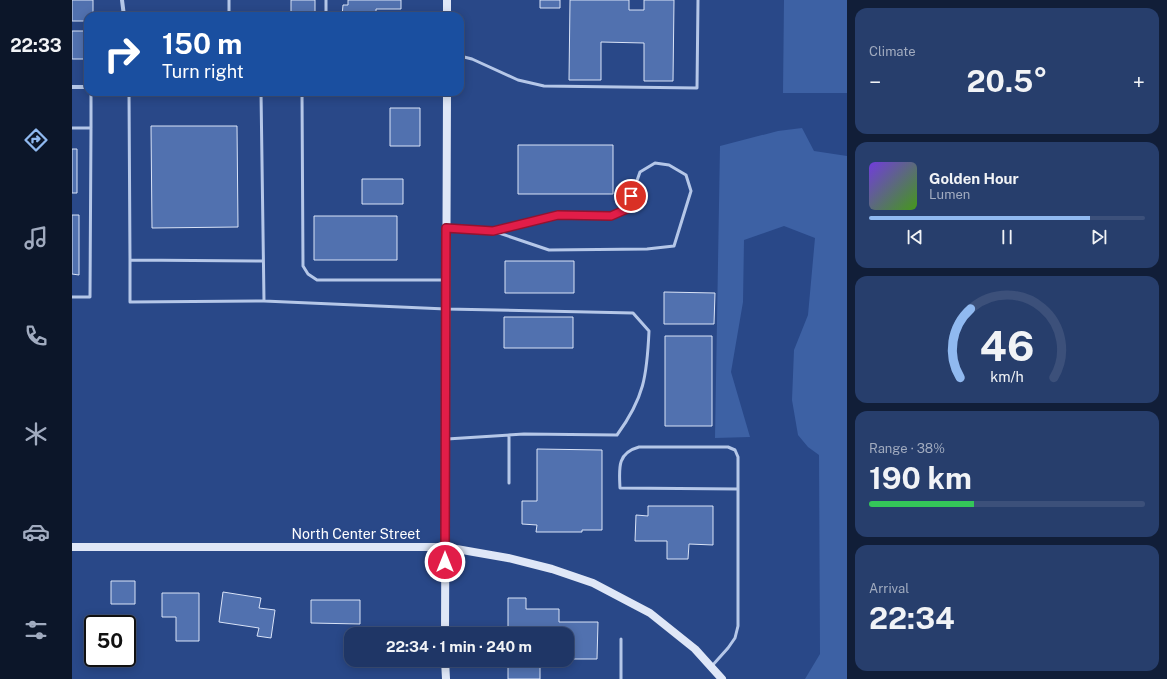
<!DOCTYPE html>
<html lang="en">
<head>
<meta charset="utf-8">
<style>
  body { margin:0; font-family:"Public Sans",sans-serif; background:#273e6c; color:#f1f3f6; height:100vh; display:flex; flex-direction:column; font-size:15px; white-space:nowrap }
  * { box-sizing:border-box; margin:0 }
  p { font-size:13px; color:#a1abbf }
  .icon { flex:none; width:22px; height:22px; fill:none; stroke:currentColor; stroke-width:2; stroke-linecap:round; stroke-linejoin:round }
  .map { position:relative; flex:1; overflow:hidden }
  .side { display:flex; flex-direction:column; gap:8px; padding:8px; background:#111e38; width:320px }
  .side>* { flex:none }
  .top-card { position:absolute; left:12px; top:12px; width:380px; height:84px; border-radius:12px; box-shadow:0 2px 10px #0003,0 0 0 1px #3c507a; background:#1a4fa0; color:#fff; overflow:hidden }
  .speed { position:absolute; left:12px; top:615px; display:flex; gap:8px; font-size:20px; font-weight:700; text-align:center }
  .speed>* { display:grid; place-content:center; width:52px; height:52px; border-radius:50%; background:#1f3666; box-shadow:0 2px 10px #0003,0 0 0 1px #3c507a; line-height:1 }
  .speed .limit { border:2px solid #111; border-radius:6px; background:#fff; color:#111 }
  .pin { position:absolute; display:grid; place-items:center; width:34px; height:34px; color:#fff; margin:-17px; border:2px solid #fff; border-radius:50%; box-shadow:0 1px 4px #0007 }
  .me { position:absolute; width:44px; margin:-22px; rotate:0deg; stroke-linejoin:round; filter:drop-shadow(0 0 3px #0008) }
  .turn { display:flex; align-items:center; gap:14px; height:84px; padding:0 12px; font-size:18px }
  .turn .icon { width:52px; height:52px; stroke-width:2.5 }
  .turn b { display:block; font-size:28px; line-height:34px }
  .big { font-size:30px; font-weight:700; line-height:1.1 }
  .side .tile { flex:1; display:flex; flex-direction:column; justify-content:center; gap:6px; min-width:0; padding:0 14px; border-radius:12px; background:#273e6c }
  .side .dial { align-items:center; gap:0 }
  .dial svg { height:104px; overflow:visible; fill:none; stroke:#3c507a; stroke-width:7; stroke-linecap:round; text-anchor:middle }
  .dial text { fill:#f1f3f6; stroke:none }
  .song { display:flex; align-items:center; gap:12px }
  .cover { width:48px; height:48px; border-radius:6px; background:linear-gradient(135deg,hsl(260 70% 55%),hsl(100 70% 35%)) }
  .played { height:4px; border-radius:2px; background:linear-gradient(90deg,#90b9f0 80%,#3c507a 80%) }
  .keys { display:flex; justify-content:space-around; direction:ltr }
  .heat { display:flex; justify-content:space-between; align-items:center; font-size:22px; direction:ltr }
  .charge { height:6px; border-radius:3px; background:linear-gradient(90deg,#34c759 38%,#3c507a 0) }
  .trip { position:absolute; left:272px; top:627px; width:230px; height:40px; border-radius:12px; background:#1f3666; box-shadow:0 2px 10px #0003,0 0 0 1px #3c507a; font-weight:700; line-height:40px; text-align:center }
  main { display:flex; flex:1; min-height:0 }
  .tab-bar { display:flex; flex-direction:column; width:72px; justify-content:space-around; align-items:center; background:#0c1629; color:#a1abbf }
  .tab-bar .icon { width:28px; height:28px }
  .tab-bar .selected { color:#90b9f0 }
  .tab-bar b { font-size:18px; color:#f1f3f6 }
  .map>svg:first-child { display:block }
  .green { fill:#3d61a4 }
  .building { fill:#5171af; stroke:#d9e3f7 }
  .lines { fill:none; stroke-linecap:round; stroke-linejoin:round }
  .lane { stroke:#b5c7e8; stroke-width:3 }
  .street { stroke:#b5c7e8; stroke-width:4 }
  .secondary { stroke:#dfe7f7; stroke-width:8 }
  .route-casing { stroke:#92132f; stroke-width:10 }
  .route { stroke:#e11d48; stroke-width:7 }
  .labels { text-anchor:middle; stroke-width:4; stroke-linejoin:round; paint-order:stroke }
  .street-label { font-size:14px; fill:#fff; stroke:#294888 }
</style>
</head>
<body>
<main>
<nav class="tab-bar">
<b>22:33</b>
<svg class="icon selected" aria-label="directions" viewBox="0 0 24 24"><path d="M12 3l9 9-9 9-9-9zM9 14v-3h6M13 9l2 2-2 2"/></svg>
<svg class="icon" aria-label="music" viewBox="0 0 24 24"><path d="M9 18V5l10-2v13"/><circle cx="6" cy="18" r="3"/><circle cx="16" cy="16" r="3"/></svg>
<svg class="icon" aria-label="phone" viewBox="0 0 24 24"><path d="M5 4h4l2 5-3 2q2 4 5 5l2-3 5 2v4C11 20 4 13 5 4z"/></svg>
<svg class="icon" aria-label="climate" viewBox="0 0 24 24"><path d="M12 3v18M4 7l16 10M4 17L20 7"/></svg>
<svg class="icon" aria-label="car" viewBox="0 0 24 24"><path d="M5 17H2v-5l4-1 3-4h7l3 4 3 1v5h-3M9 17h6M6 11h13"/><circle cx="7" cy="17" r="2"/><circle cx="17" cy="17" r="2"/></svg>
<svg class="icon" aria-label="filters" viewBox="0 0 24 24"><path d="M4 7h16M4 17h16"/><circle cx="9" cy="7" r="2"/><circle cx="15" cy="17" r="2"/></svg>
</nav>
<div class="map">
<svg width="775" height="679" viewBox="0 0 775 679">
  <rect width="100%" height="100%" fill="#294888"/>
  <path class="green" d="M712 0H775V93H711Z
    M730 128 742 151 775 156V679H733L748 654 747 455 736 447 726 435 720 400 722 350 736 315 743 238 712 226 672 240 671 302 659 372 678 437 643 438 648 146 706 131Z"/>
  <path class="building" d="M0 0H21V16H16V21H0Z
    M219 0H243V16H219Z
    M276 0H329V9H304V16H270L271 5H276Z
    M468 0H488V8H468Z
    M498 0H557V10H572V0H602L601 81H572V43L529 42V80H497Z
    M168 15H213V16H168Z
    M0 31H16V59H0Z
    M318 108H348V146H318Z
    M79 126H165L166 227 80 228Z
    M446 145H541V194H446Z
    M0 149H5V193H0Z
    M290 179H331V204H290Z
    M0 215H7V275L0 274Z
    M242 216H325V260H242Z
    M433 261H502V293H433Z
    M592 292 643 293 642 324H592Z
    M432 317H501V348H432Z
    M593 336H640V426H593Z
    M465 449 530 450V530H510V532H464L465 525 450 524V501H465Z
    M576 506H641V545L617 544 616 559H595V541H563L564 515 576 516Z
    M39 581H63V604H39Z
    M151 592 189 598 187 608 203 610 199 638 185 636 187 628 147 622Z
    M90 593H127V641H104V617H90Z
    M436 598H454V609H487V622H526L525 659H495V634H436Z
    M239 600H288V624L239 623Z
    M436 660H468V679H436Z"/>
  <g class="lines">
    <path class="lane" d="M157 16V0
      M254 16V0
      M388 56 400 59 446 80 472 86 625 88 626 0
      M57 92 58 260 191 261
      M189 92 192 301 374 309 561 313 577 331C575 376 572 398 545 435L452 434 375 439
      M230 92 231 266 236 274 245 280H374
      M0 128H19L18 297H0
      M19 128V92
      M376 228 421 231 477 250 575 249 602 246 619 191 614 175 597 165 583 163 568 172 555 209 539 216 486 215 421 231
      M58 260V302L192 301
      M437 435V483
      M639 667 656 648 663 638 666 626V457L663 450 656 447H567C545 453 547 468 548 488L666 489
      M549 679V639"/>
    <path class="street" d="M50 0 52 16
      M0 87H16"/>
    <path class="secondary" d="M375 16V0
      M0 547H373L436 558 480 569 521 583 578 613 623 649 650 679
      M373 634 375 92
      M373 660 374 679"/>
  </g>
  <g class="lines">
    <g class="route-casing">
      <path id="route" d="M373 562 374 228 421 231 486 215 539 216 555 209 559 196"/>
    </g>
    <use href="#route" class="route"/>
  </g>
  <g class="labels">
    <g class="street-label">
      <text x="284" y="539">North Center Street</text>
    </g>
  </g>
</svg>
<div class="speed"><div class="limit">50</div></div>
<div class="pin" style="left:559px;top:196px;background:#d93025"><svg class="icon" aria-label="arrive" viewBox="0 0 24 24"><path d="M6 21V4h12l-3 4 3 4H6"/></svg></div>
<svg class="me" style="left:373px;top:562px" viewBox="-20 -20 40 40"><circle r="17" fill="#e11d48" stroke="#fff" stroke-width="3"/><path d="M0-11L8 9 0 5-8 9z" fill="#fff"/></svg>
<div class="trip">22:34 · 1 min · 240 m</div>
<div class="top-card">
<div class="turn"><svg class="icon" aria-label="right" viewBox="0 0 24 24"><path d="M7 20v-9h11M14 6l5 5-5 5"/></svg><div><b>150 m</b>Turn right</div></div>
</div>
</div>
<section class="side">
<div class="tile"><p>Climate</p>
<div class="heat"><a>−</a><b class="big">20.5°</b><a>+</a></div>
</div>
<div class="tile">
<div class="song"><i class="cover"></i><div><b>Golden Hour</b><p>Lumen</p></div></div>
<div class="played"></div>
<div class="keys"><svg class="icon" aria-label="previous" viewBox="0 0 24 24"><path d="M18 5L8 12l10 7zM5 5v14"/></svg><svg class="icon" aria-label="pause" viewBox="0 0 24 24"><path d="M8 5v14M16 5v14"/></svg><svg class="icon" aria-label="next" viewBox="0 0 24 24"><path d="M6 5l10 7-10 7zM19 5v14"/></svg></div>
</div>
<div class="tile dial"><svg viewBox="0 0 100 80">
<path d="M14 69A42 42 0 1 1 86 69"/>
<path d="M14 69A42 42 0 0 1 22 16" stroke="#90b9f0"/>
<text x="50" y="56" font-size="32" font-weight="700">46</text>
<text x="50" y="72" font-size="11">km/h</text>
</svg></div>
<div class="tile"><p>Range · 38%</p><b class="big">190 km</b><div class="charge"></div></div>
<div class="tile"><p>Arrival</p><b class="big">22:34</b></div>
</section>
</main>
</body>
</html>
